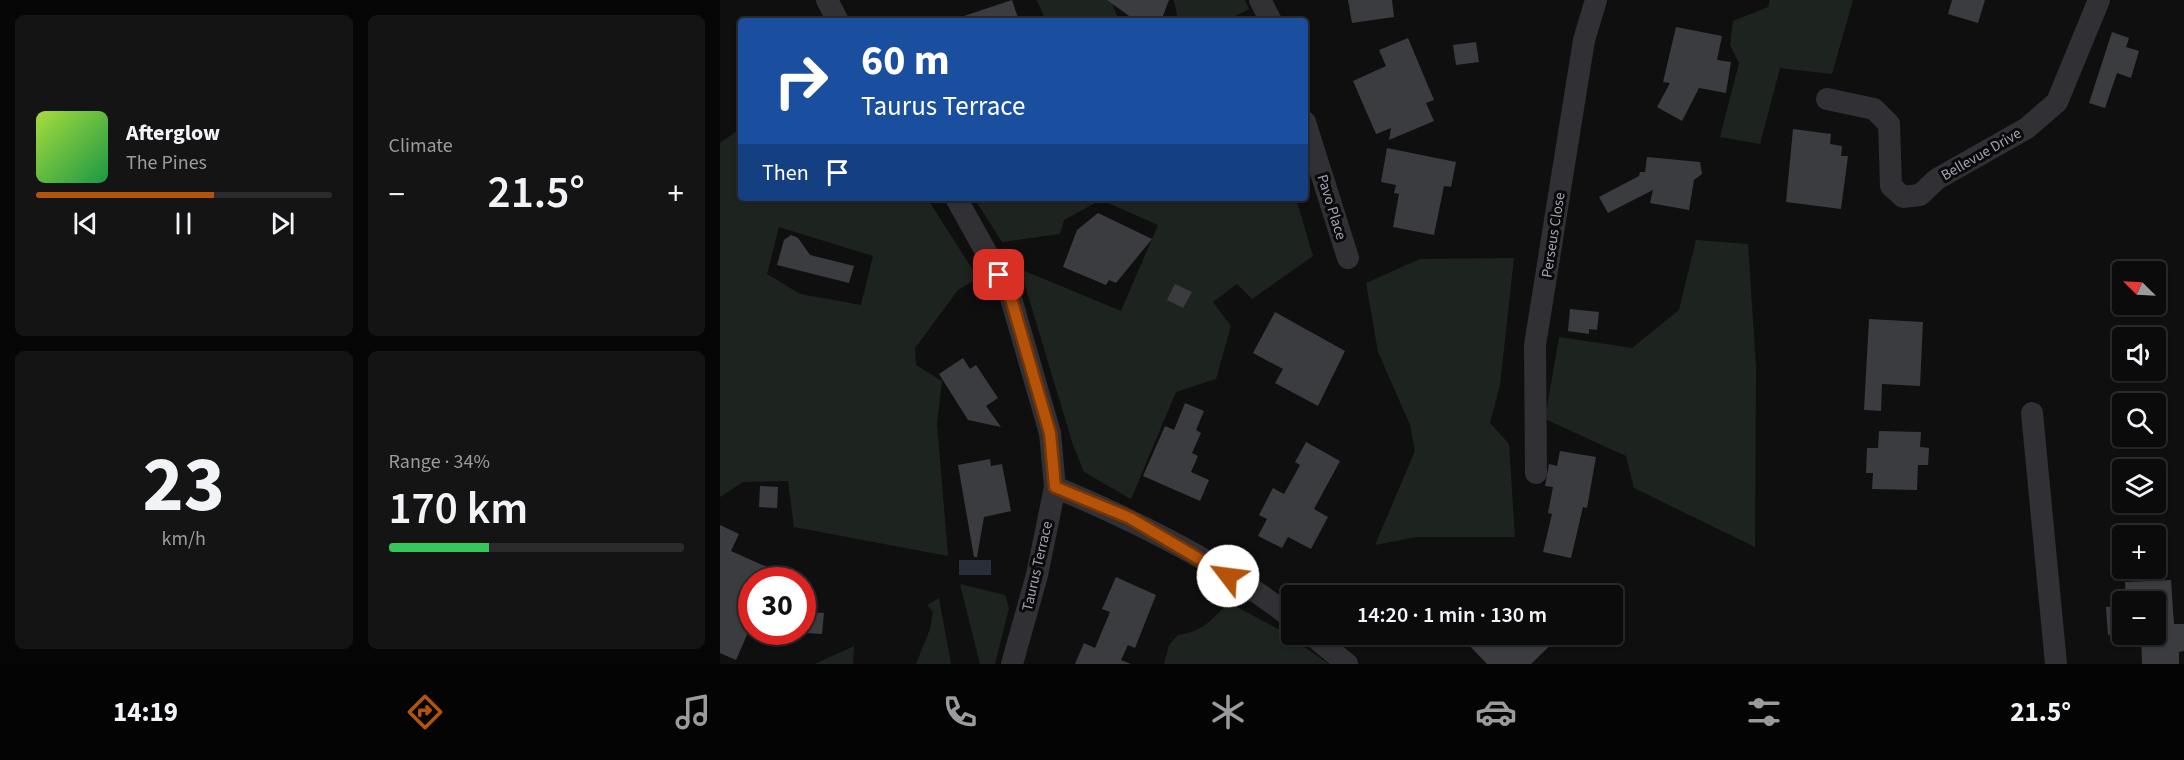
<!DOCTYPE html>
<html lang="en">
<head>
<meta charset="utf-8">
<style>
  body { margin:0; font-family:"Source Sans 3",sans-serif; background:#141415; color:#f1f3f6; height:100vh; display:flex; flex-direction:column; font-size:22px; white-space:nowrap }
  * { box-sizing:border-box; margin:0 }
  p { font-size:20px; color:#9a9b9d }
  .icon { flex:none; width:33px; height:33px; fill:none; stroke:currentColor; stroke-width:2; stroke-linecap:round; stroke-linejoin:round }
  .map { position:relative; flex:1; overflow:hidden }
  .sheet { display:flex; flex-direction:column; gap:15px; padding:15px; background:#060607; width:720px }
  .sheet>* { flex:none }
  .guide { position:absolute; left:18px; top:18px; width:570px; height:183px; border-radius:6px; box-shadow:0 2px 4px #0004,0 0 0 2px #2b2b2d; background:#1a4fa0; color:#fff; overflow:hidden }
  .needle { width:39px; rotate:294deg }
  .tools { position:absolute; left:1392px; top:261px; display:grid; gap:12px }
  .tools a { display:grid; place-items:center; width:54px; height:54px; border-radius:6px; background:#0b0b0c; box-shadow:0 2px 4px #0004,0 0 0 2px #2b2b2d; font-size:30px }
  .speed { position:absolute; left:18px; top:567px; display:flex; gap:12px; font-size:30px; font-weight:700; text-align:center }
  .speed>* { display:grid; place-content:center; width:78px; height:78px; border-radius:50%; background:#0b0b0c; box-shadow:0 2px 4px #0004,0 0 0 2px #2b2b2d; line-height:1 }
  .speed .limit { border:9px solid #d22; background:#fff; color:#111 }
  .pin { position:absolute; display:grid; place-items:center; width:51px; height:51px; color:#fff; margin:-26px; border-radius:12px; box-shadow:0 3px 9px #0006 }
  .me { position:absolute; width:66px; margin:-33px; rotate:300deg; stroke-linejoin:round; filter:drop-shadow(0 0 4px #0008) }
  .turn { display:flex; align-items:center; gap:21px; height:126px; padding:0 24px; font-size:27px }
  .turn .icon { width:78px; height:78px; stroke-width:2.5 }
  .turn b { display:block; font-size:42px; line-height:51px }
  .then { display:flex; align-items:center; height:57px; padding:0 24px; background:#0003; gap:12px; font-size:22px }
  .big { font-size:45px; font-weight:600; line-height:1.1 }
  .sheet .widget { flex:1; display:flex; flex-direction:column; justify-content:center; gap:9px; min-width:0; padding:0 21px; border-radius:9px; background:#141415 }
  .sheet .dial { align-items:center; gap:0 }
  .dial b { font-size:78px; line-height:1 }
  .song { display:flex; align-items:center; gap:18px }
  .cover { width:72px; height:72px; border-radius:9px; background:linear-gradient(135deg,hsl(80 70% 55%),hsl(140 70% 35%)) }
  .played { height:6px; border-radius:3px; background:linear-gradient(90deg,#b45309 60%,#2b2b2d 60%) }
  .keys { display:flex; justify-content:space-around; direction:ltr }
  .heat { display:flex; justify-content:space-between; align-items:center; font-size:33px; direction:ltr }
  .charge { height:9px; border-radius:4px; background:linear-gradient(90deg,#34c759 34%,#2b2b2d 0) }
  .sheet .tiles { flex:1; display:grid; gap:15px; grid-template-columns:repeat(2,1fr) }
  .trip { position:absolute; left:561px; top:585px; width:342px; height:60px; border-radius:6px; background:#0b0b0c; box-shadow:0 2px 4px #0004,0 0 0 2px #2b2b2d; font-weight:600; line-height:60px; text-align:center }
  .menu { display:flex; height:96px; justify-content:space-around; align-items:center; background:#040405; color:#9a9b9d }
  .menu .icon { width:42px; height:42px }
  .menu .current { color:#b45309 }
  .menu b { font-size:27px; color:#f1f3f6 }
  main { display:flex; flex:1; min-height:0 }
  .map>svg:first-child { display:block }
  .green { fill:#1d241f; fill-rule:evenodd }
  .water { fill:#292f38 }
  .building { fill:#3b3c40 }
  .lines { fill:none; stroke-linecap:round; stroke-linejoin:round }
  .minor { stroke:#303035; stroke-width:22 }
  .route-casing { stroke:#753606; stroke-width:15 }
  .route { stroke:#b45309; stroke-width:10 }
  .labels { text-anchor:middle; stroke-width:6; stroke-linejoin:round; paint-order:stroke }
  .street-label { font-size:15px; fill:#a0a2b1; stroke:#0a0a0b }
</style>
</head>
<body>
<main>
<section class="sheet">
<div class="tiles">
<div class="widget">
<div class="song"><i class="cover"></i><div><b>Afterglow</b><p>The Pines</p></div></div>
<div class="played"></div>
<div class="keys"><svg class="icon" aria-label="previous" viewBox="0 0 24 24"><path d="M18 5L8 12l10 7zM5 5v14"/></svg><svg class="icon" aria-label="pause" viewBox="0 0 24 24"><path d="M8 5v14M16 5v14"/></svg><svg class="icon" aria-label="next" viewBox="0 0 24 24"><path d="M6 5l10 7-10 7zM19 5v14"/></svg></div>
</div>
<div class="widget"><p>Climate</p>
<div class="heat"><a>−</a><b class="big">21.5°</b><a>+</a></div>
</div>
<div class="widget dial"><b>23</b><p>km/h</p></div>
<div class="widget"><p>Range · 34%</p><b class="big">170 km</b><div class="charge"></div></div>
</div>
</section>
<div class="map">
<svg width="1464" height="664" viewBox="0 0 1464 664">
  <rect width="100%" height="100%" fill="#0f0f10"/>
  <path class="green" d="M317 0H391L399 21H326Z
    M454 0H525L529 9 506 21H458Z
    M1050 0H1133L1112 74 1060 68 1040 144 1000 137 1019 63 1010 45 1013 21 1048 7Z
    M21 128V198H207L258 278 238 290 195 348 196 365 222 381 217 424 228 556 74 527 68 481 23 482 0 497V143ZM59 227 153 256 141 305 80 294 47 274Z
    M254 198H576L593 256 532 299 517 284 493 302 511 326 496 379 456 392 411 499 364 472 353 445 300 269 401 311 438 225 381 200 344 220 340 234 282 242Z
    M976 240 1028 244 1036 367 1035 547 914 488 906 456 825 419 839 337 912 348 959 310Z
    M794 258 780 385 770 423 789 444 795 537H696L655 545 695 451 690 425 658 352 646 283 700 259Z
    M240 584 285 595 289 608 275 664H260Z
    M219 598 231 664H196L210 629 213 612 207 605Z
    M508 602 558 629 609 664H444L449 645 458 635C481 632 493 620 508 602Z
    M134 646 133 664H95Z"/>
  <path class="water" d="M239 560H271V575H239Z"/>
  <path class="building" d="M292 0 299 21H238V18Z
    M387 0H449L441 21H416Z
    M628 0H672L674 17 632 23Z
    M1232 0H1265L1258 23 1228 14Z
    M956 27 1002 36 997 60 1011 62 1006 93 979 88 962 121 937 107 950 83 943 82Z
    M1392 32 1409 38 1406 47 1419 51 1411 78 1397 73 1385 108 1369 103Z
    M688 38 714 100 706 103 714 121 669 140 671 128 656 134 633 81 666 66 659 50Z
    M756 42 759 62 736 65 733 45Z
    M1073 129 1111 134 1110 144 1122 146 1121 156H1128L1121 209 1066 202Z
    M667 148 736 162 731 187 724 186 714 235 673 227 679 194 674 193 676 185 661 182Z
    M927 157 980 162 982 174 974 180 969 210 930 203 933 190 888 213 879 197 919 176 920 172H925Z
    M378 213 432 239 396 283 389 280 386 285 343 267 357 230Z
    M71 235 78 238 90 255 134 266 129 283 57 265 64 240Z
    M455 284 472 292 463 308 447 300Z
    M850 309 879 312 877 330 869 329V334L848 331Z
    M555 312 625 351 598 406 555 383 563 369 533 353Z
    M1149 319 1203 322 1200 386 1162 384 1161 411 1144 410Z
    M243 358 250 369 256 365 278 398 266 406 281 427 248 420 219 374Z
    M465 403 484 411 476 430 481 433 472 453 478 456 471 472 489 480 480 501 423 476 445 426 454 430Z
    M1159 431 1201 432 1200 447 1209 448 1208 465H1198L1197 490 1152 489 1153 473H1146L1147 448H1158Z
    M586 442 620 461 594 509 608 517 591 549 568 537 562 548 538 536 547 519 539 515 553 488 564 494 580 465 575 462Z
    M840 451 876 457 867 508 863 507 851 558 823 552 832 514 828 513 833 487 825 486 829 464 837 466Z
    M270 459 271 466 282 464 291 511 264 517 257 557H254L238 465Z
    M40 486 58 487 57 508 39 507Z
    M0 525 19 534 11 551 47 567 41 580H32V612L25 626 30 628 16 660 0 653Z
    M396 577 436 595 415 648 408 645 401 660 411 664H355L364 643 375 648 390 612 382 609Z
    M1451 580 1454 624H1464V651L1459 652V664H1422L1421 634H1436V602H1406L1405 582Z
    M1402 606V633L1388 635 1386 607Z
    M87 612 104 613 102 634 85 633Z
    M758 634H842L811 664H767L748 644Z"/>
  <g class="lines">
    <path class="minor" d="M107 0 118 21
      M540 0 551 21
      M1107 99 1154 109 1169 124 1171 186 1183 197 1200 195 1217 179 1307 128 1337 102 1379 0
      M585 122 628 258
      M236 198 290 295 330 433 335 487 317 575 292 664
      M1312 413 1336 664
      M816 473 815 345 864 40 876 0
      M335 487C416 521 503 564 572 618
      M591 634 627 664"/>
  </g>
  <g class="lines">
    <g class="route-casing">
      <path id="route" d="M279 275 290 295 330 433 335 487 410 518 508 576"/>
    </g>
    <use href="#route" class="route"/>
  </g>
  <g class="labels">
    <g class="street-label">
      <text transform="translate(1261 154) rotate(-30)" y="5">Bellevue Drive</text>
      <text transform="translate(612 207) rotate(73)" y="5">Pavo Place</text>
      <text transform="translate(833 235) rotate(-81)" y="5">Perseus Close</text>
      <text transform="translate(317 566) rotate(-77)" y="5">Taurus Terrace</text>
    </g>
  </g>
</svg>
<div class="tools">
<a><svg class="needle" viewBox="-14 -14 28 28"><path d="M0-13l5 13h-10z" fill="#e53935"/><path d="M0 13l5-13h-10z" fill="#9a9b9d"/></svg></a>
<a><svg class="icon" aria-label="sound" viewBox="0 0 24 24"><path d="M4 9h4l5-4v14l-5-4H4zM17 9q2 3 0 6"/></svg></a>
<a><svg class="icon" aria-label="search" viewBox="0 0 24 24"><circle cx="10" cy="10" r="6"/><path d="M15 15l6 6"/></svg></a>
<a><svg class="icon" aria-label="layers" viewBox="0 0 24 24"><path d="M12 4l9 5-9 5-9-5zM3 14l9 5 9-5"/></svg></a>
<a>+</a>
<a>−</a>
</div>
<div class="speed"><div class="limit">30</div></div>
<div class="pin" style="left:279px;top:275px;background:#d93025"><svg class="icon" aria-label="arrive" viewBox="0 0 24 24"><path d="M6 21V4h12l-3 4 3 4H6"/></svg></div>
<svg class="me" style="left:508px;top:576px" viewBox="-20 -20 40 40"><circle r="19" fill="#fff"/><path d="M0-13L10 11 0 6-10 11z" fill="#b45309"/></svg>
<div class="trip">14:20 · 1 min · 130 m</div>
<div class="guide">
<div class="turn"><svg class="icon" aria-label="right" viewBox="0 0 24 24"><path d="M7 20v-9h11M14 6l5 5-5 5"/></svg><div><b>60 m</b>Taurus Terrace</div></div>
<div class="then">Then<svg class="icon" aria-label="arrive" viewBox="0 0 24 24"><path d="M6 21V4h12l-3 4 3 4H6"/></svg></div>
</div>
</div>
</main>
<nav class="menu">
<b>14:19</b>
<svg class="icon current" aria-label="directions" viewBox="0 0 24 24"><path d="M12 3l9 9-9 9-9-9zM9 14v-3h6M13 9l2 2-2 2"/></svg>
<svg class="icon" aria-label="music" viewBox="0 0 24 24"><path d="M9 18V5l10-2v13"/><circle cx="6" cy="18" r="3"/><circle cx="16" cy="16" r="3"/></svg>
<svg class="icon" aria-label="phone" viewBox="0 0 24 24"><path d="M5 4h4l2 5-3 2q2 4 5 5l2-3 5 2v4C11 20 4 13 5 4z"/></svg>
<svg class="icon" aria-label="climate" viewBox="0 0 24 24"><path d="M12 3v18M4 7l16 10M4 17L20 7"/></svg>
<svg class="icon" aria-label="car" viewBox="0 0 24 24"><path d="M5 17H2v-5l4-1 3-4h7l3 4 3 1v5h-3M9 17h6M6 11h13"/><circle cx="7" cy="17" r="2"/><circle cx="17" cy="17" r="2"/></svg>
<svg class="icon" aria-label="filters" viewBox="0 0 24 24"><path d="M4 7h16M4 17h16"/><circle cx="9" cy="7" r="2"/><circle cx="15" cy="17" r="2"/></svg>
<b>21.5°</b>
</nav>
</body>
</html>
